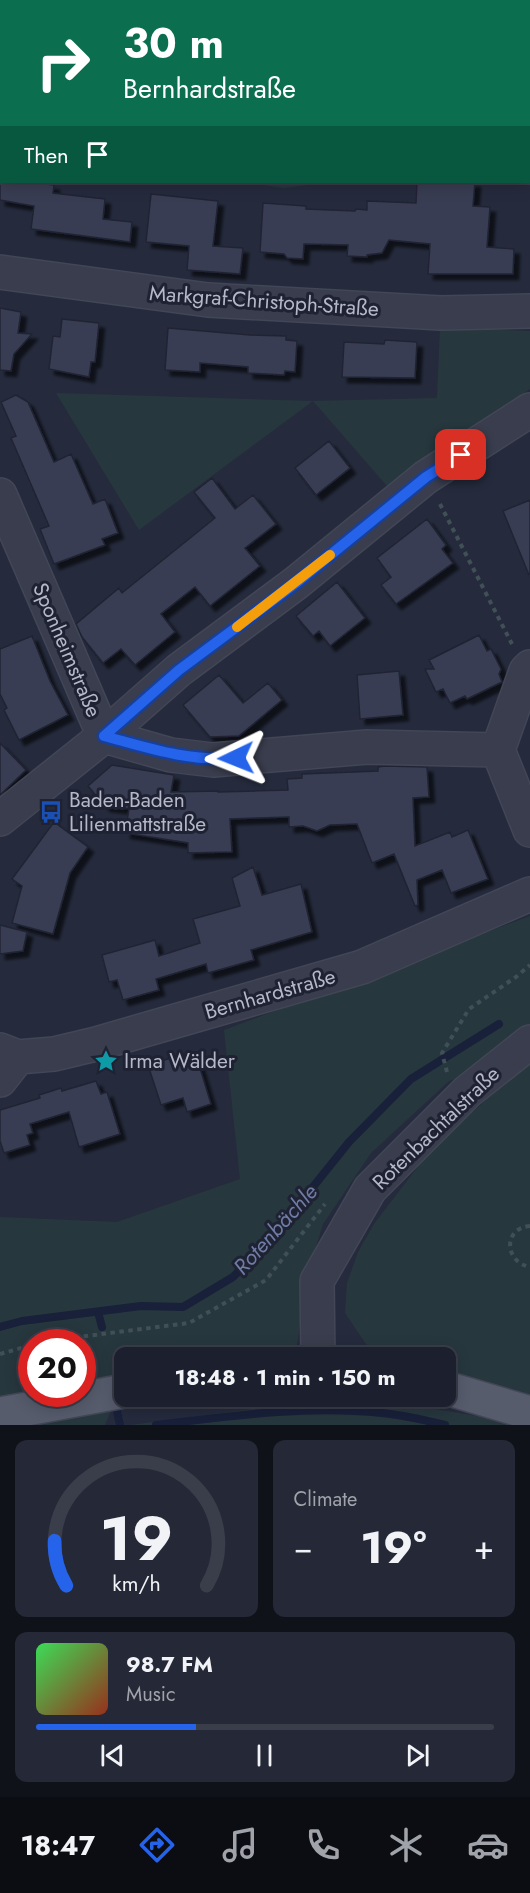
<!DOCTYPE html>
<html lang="en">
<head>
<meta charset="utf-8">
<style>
  body { margin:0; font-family:Jost,sans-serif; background:#252836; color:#f1f3f6; height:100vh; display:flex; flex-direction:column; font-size:22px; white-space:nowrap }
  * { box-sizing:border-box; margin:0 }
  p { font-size:20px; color:#a0a3aa }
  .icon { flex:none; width:33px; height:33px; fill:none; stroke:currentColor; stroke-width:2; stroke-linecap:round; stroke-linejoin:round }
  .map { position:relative; height:1425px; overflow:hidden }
  .drawer { display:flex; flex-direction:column; gap:15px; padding:15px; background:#0f1219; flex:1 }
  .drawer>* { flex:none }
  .guide { position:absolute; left:0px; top:0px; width:531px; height:183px; box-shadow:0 3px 15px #0003,0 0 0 2px #3a3e4a; background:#0b6e4f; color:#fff; overflow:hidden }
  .speed { position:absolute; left:18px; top:1329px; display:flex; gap:12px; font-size:30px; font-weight:700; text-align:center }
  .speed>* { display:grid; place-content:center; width:78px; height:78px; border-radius:50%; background:#1c202e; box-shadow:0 3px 15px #0003,0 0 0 2px #3a3e4a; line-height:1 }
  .speed .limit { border:9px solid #d22; background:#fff; color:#111 }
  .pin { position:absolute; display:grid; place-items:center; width:51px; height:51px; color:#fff; margin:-26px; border-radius:12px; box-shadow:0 3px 9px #0006 }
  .me { position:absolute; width:66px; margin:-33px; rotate:268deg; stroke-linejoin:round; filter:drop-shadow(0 0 4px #0008) }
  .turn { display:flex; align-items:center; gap:21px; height:126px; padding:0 24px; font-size:27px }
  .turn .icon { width:78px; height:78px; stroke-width:2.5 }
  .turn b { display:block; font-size:42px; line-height:51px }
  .then { display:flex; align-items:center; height:57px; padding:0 24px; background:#0003; gap:12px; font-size:22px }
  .big { font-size:45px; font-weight:700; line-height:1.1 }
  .drawer .tile { flex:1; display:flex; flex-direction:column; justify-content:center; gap:9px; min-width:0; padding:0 21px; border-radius:12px; background:#252836 }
  .drawer .dial { align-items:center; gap:0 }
  .dial svg { height:156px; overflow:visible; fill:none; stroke:#3a3e4a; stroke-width:7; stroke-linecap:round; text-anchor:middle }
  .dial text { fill:#f1f3f6; stroke:none }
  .song { display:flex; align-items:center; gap:18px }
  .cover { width:72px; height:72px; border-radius:9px; background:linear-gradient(135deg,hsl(130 70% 55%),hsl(10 70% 35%)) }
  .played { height:6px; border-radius:3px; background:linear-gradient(90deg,#2563eb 35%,#3a3e4a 35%) }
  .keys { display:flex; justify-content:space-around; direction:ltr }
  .heat { display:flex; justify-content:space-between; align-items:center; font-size:33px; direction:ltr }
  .drawer .tiles { flex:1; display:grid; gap:15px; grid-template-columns:1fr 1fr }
  .tile:last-child { grid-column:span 2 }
  .trip { position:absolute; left:114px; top:1347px; width:342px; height:60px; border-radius:12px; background:#1c202e; box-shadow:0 3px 15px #0003,0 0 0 2px #3a3e4a; font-weight:700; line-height:60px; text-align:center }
  .dock { display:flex; height:96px; justify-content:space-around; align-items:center; background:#0b0d12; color:#a0a3aa }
  .dock .icon { width:42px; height:42px }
  .dock .on { color:#2563eb }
  .dock b { font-size:27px; color:#f1f3f6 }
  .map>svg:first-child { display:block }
  .green { fill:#27373e; fill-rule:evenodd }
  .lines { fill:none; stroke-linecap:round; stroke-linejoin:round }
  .stream { stroke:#18203a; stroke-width:8 }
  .building { fill:#373e52; stroke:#202434; stroke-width:1.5; filter:url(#shadow) }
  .minor-casing { stroke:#424656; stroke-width:36 }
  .major-casing { stroke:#424656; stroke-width:36 }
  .path { stroke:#405056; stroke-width:4; stroke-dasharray:4.5 4.5; stroke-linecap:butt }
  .minor { stroke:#393d4d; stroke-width:33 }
  .major { stroke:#575c6d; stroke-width:33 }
  .route-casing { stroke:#184099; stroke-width:15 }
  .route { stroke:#2563eb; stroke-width:10 }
  .slow { stroke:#f59e0b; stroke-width:10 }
  .labels { text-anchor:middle; stroke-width:6; stroke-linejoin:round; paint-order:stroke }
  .street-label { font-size:21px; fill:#b5b8c8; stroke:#1e2232 }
  .poi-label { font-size:21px; fill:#b5b8c8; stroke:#1e2232; text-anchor:start }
  .water-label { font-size:22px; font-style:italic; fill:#6f7ca5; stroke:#1e2232 }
</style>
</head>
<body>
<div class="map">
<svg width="530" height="1425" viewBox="0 0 530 1425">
  <defs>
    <filter id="shadow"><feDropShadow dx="5.5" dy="5.5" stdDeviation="1.5" flood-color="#0009"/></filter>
  </defs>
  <rect width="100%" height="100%" fill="#252b3d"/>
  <path class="green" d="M241 182H332L284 188Z
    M440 328 530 331V389L387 486 313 401 139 530 56 393 313 401 437 398Z
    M530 916V1056L449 1081 371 1153 323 1224 308 1273 296 1351 252 1357 124 1358V1380L105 1425H0V1217L117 1222 240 1179 224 1030ZM32 1342H82V1394H32Z
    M530 1061V1396L446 1373V1358L382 1357 366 1344 345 1313 347 1283 358 1252 374 1224 433 1147Z
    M312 1401 392 1402 478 1416 508 1425H130Z"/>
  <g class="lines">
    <path class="stream" d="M98 1312 102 1327
      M0 1327 22 1321 141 1306 183 1307 233 1277 272 1238 349 1142 411 1079 499 1024
      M117 1411 120 1425
      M156 1425C230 1416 306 1405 382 1413 403 1415 425 1420 445 1425"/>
  </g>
  <path class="building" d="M0 176 2 182H30L54 185 53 193 105 199 103 219 132 222 130 242 31 229 34 206 0 200Z
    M417 182H475L473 206 490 207 487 247 514 249 513 274H428L430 244 389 240 382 253 367 255V257L347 256 348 245 304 244 303 259 287 258 284 254 260 252 263 203 306 206V209L355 211 356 209 367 210V201L416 203Z
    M151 194 218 201 213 246 243 248 240 274 187 270 189 246 146 242Z
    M0 308 21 312 18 333 32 334 14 354 11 371 0 370Z
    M62 319 99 323 95 362H91L89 377 49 369 53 336 60 337Z
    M168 328 250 335 286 336V340L297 341 295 372 285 371 284 375 248 373V367L200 363V372L165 370Z
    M385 340 417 342 415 378 342 377 344 342 384 344Z
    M16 395 28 402 54 462 71 454 93 504 105 499 118 533 102 539 105 545 54 564 40 529 49 526 11 438 16 436 1 402Z
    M329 441 350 468 316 495 295 468Z
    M212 478 235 509 253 495 276 524 245 548 260 566 210 606 195 587 161 614 175 632 135 665 121 649 103 663 82 637 76 624 119 588 122 593 215 518 194 492Z
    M530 500V574L529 575 503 511Z
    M427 519 446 545 442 549 453 563 396 604 381 585 391 577 377 558Z
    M337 582 365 618 330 646 319 631 313 636 296 616Z
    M479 635 487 651 491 649 501 669 499 674 502 682 467 699 465 696 450 703 443 689 436 692 425 669H434L429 660Z
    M32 636 50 681 68 715 19 740 4 710 7 708 0 694V649Z
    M399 671 403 715 360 719 357 675Z
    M219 675 243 703 268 683 282 700 239 736 210 737 183 705Z
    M0 743 26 770 0 795Z
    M112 765 174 775 171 792 218 791V792L288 790 287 779 302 778V774L378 771V767L384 766 427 767 429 797 413 798 415 846 450 832 452 837 468 830 488 879 451 893 442 870 417 880 418 905 415 906 394 854 372 863 357 824 330 825 317 831 303 826 289 827V817L230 819 232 852 188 853V843L125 833 129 809 105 806 88 786Z
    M54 822 88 847 70 873 53 934 12 923 22 886 12 879Z
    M253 867 262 895 301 884 312 932 251 950 254 960 208 973 206 964 156 979 159 990 123 1000 117 980 109 982 102 955 155 940 159 956 200 943 193 919 240 906 232 878Z
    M0 925 27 932 23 951 0 954Z
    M195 1052 211 1104 187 1112 183 1098 161 1105 148 1065 187 1053 188 1055Z
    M96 1081 101 1094 107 1092 120 1134 79 1147 69 1112 30 1124 33 1133 27 1135 30 1145 4 1153 0 1141V1110L40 1098 39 1095 61 1088 62 1091Z"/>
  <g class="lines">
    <g class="minor-casing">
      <path id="minor" d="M188 0 193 2
        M460 2 468 0
        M0 272 208 300 441 313 530 311
        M0 495 104 736 171 755 213 760 367 747 498 750 530 830
        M498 750 526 671 530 667
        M0 819 104 736 179 670 296 583 426 477 530 410
        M0 1050 18 1057 54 1054 96 1044 362 967 530 894
        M0 1080 18 1057
        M318 1358 317 1281 370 1189 467 1092 530 1042"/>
    </g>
    <g class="major-casing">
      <path id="major" d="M446 1388 530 1413
        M0 1414 124 1391"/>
    </g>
    <path class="path" d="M440 504 512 644
      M447 1072 442 1053 469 1009 516 977 530 965
      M530 1226C503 1228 504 1262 530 1267
      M39 1342 189 1323 266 1280 325 1204
      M0 1354 32 1345"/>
    <use href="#minor" class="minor"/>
    <use href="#major" class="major"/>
  </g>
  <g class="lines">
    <g class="route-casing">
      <path id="route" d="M236 758C190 762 148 748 104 736L179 670 296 583 426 477 461 455"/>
    </g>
    <use href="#route" class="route"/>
    <path class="slow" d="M237 627 330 555"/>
  </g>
  <defs>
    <g id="bus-bare" transform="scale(1.8)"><path d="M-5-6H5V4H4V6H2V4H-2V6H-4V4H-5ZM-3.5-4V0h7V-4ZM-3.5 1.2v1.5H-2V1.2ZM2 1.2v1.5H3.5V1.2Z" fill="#1a4fb4" stroke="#1e2232" stroke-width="2.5" paint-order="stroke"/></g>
    <g id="sight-bare" transform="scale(1.8)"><path d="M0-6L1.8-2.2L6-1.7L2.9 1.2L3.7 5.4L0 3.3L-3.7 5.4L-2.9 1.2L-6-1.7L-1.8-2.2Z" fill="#0f9aa8" stroke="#1e2232" stroke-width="2.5" paint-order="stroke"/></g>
  </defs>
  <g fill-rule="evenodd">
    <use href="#bus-bare" x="51" y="812"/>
    <use href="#sight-bare" x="106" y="1061"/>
  </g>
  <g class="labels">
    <g class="street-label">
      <text transform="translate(264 301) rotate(4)" y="7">Markgraf-Christoph-Straße</text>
      <text transform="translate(67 650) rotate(67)" y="7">Sponheimstraße</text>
      <text transform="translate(270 994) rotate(-16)" y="7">Bernhardstraße</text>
      <text transform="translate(436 1128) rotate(-44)" y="7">Rotenbachtalstraße</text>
    </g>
    <g class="poi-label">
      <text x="69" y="807">Baden-Baden<tspan x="69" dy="24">Lilienmattstraße</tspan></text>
      <text x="124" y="1068">Irma Wälder</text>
    </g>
    <g class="water-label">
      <text transform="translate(275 1229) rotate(-48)" y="8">Rotenbächle</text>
    </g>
  </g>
</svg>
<div class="speed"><div class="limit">20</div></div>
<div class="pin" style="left:461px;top:455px;background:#d93025"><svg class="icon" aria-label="arrive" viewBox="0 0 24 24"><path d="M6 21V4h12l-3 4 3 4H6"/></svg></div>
<svg class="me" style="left:236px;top:758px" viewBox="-20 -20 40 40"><path d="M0-17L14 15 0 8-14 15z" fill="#2563eb" stroke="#fff" stroke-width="4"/></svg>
<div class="trip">18:48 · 1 min · 150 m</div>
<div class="guide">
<div class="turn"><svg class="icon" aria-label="right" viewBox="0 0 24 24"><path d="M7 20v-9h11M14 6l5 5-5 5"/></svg><div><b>30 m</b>Bernhardstraße</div></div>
<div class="then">Then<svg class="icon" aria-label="arrive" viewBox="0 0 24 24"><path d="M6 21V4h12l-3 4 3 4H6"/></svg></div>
</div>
</div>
<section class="drawer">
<div class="tiles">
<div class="tile dial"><svg viewBox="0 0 100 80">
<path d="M14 69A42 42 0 1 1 86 69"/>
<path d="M14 69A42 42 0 0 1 8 46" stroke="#2563eb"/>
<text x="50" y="56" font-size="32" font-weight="700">19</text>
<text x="50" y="72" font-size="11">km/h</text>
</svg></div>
<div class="tile"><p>Climate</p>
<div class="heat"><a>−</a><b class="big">19°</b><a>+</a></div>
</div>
<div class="tile">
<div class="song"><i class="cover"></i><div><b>98.7 FM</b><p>Music</p></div></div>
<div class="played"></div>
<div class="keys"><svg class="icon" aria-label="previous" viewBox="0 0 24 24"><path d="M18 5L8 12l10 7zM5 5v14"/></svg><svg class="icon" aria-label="pause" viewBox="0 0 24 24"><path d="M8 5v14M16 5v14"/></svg><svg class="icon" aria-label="next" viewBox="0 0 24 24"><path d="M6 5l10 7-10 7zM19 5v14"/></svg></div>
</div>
</div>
</section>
<nav class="dock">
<b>18:47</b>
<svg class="icon on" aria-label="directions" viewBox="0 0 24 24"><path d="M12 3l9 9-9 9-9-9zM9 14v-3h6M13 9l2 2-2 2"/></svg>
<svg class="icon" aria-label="music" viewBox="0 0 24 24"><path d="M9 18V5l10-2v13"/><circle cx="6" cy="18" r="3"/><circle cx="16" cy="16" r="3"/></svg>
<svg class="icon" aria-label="phone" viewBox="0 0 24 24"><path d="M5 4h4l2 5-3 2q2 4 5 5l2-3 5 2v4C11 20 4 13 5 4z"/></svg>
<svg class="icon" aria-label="climate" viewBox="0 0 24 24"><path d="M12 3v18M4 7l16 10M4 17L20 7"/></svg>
<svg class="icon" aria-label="car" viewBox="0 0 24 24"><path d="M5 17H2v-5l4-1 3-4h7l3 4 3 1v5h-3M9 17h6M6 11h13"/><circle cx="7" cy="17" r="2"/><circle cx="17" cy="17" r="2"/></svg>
</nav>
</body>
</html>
